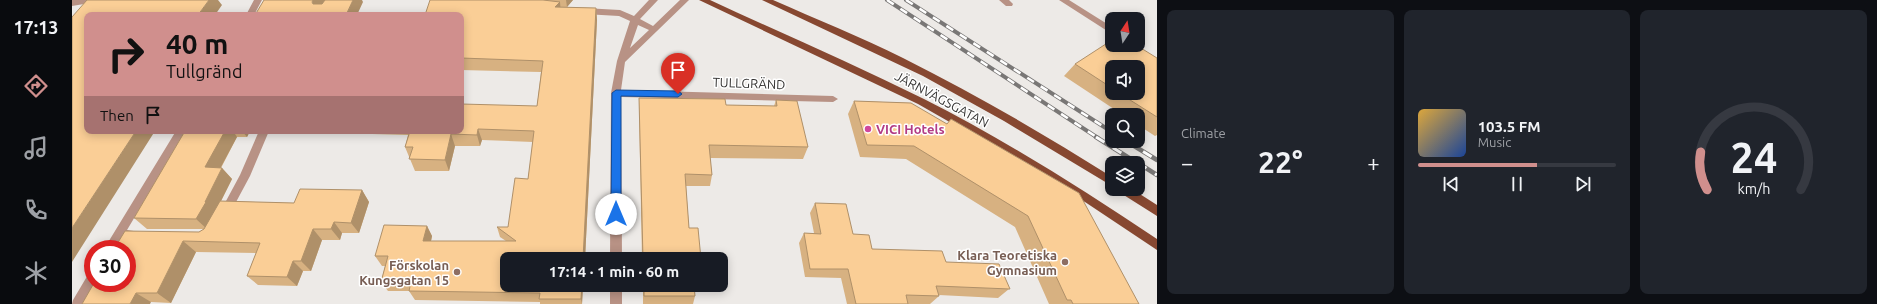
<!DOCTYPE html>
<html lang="en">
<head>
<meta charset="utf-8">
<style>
  body { margin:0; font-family:Ubuntu,sans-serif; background:#20242c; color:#f1f3f6; height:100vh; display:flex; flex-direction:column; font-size:15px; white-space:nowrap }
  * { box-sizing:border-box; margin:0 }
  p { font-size:13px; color:#9ea1a6 }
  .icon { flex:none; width:22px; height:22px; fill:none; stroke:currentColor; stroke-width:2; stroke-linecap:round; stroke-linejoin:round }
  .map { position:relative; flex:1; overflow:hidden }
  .side { display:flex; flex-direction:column; gap:10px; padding:10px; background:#0d0f14; width:720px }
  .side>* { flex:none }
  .banner { position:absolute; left:12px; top:12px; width:380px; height:122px; border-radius:8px; box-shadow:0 2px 10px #0003; background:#d08f8d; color:#111; overflow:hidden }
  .needle { width:26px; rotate:12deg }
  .fabs { position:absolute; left:1033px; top:12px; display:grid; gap:8px }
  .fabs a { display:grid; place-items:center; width:40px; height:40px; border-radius:8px; background:#171b24; box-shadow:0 2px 10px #0003; font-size:20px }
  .speed { position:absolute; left:12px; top:240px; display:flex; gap:8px; font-size:20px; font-weight:700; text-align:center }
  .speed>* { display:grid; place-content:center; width:52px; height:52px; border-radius:50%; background:#171b24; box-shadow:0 2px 10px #0003; line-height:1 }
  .speed .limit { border:6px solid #d22; background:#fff; color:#111 }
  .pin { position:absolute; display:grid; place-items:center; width:34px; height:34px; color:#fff; margin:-41px -17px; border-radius:50% 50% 50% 0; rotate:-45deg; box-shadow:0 0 4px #0007 }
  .pin .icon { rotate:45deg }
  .me { position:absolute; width:44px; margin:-22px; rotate:0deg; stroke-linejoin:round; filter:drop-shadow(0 0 3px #0008) }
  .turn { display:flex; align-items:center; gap:14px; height:84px; padding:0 16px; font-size:18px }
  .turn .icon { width:52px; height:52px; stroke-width:2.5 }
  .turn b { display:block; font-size:28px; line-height:34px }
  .then { display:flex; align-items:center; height:38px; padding:0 16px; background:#0003; gap:8px; font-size:15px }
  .big { font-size:30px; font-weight:700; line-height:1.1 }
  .side .widget { flex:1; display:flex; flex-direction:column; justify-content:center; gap:6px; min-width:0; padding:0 14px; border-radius:8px; background:#20242c }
  .side .dial { align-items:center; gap:0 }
  .dial svg { height:104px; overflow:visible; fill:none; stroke:#363941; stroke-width:7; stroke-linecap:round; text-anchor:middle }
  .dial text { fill:#f1f3f6; stroke:none }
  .song { display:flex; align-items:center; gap:12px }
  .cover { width:48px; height:48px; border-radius:6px; background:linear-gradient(135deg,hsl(40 70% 55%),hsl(220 70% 35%)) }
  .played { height:4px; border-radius:2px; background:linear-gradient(90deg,#d08f8d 60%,#363941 60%) }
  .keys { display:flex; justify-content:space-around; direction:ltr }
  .heat { display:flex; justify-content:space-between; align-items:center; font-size:22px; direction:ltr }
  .side .tiles { flex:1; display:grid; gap:10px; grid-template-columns:repeat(3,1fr) }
  .trip { position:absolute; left:428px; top:252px; width:228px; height:40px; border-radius:8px; background:#171b24; box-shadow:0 2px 10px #0003; font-weight:700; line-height:40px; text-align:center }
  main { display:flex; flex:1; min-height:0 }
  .tabs { display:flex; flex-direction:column; width:72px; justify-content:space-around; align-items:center; background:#090b0e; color:#9ea1a6 }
  .tabs .icon { width:28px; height:28px }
  .tabs .on { color:#d08f8d }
  .tabs b { font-size:18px; color:#f1f3f6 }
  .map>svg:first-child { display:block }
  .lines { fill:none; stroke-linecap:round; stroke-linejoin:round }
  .minor { fill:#b89285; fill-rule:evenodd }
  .major { fill:#874831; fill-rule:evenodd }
  .rail-far1-casing { stroke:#797776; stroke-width:4 }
  .rail-casing { stroke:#797776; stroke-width:4.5 }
  .rail-far1 { stroke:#fff; stroke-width:2.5; stroke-dasharray:8; stroke-linecap:butt }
  .rail { stroke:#fff; stroke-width:3; stroke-dasharray:10; stroke-linecap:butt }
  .wall { fill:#d7b181; fill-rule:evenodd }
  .shaded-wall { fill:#af9069 }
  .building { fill:#face96; stroke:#af9069 }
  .route { fill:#1a73e8; stroke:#114b97 }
  .hotel-dot { fill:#d1479c; stroke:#fff; stroke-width:1.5 }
  .education-dot { fill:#8d6e63; stroke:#fff; stroke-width:1.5 }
  .labels { text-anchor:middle; stroke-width:3; stroke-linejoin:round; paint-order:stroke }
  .street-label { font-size:13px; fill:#353433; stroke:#fff }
  .hotel-label { font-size:13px; font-weight:bold; fill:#b23c85; stroke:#fff; text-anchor:start }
  .education-label { font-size:13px; font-weight:bold; fill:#785e54; stroke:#fff; text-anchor:end }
</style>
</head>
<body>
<main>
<nav class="tabs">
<b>17:13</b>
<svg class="icon on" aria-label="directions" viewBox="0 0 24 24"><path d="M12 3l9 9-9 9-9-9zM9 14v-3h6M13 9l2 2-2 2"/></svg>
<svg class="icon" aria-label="music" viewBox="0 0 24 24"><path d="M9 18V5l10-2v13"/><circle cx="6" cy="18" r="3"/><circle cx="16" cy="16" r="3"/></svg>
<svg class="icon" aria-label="phone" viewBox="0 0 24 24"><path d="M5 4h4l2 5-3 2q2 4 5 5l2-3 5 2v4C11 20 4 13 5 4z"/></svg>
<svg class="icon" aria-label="climate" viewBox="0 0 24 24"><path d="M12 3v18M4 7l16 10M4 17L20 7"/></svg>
</nav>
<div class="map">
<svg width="1085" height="304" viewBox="0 0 1085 304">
  <rect width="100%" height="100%" fill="#edeae7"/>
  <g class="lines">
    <path class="minor" d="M0 0H22L18 3 0 6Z
      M182 0H190L182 15H174Z
      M577 0H586L568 19 581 26 608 0H617L553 62 549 90 761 96 766 99 761 102 549 97 550 259H538L539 93 545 61 558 21 547 16 512 14 508 11 512 8 548 10 562 16ZM566 25 577 30 558 48Z
      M927 0H937L941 4 940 6H934Z
      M987 0H997L1040 27V34Z
      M104 131H114L55 230 68 232 70 235 68 238 49 240 44 249H32Z
      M187 131H197L178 176 156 217 152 219 148 217 147 214 168 175Z
      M21 272V283H24L12 304H0L1 300 17 273Z
      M538 285H550V304H538Z"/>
    <path class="major" d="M627 0H638C709 33 781 64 852 99 933 140 1010 189 1085 239V250L1013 202 944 160 846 104Z
      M690 0H701C744 19 789 37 831 58 903 94 972 134 1040 177V186L932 121 851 76Z
      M1046 189H1060L1085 205V216L1047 192Z"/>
    <g class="rail-far1-casing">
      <path id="rail-far1" d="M815 0 1026 138
        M834 0 1040 132"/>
    </g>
    <g class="rail-casing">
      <path id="rail" d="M1024 137 1065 163
        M1054 141 1085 160
        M1066 163 1085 175"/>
    </g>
    <use href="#rail-far1" class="rail-far1"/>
    <use href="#rail" class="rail"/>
  </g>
  <path class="wall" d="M358 0H501L495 7H488L524 8 525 20 513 259H435L511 285 510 304H468V302L343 300 337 291H316L309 282 313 266H310L303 256 355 226 360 236 359 241H434L428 237 425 227H436L456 179 461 142 410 140 408 146H383L377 171H343L333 147 336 135 264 133 262 131H389L465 106 469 72 389 70V15Z
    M1085 58V135L1083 136 1066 125V115H1051L992 76 1003 64ZM1040 67 1066 93H1040Z
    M567 98 654 105 702 106 704 100 736 147 731 159 638 158 640 175 638 186H614L617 228 629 259H570L567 111Z
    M782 101 839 103 1067 304H977L943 227 834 159 788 157 776 114Z
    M113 131H178L175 137H165L149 168H150L160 179 149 201 222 203 290 190 297 202 287 233H270L268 240H250L239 271H231L225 286 186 285 175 276 184 253 124 252 99 303 79 302 10 304 55 249 127 232 132 229H75L62 218Z
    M743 203 781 234 800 249 874 262 937 289 926 298 867 295V296L858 304H775L769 278 733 277 727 243 732 233H742L738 213Z
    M571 285H629L628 288H622L623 296 621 304H571Z"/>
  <path class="shaded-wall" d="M137 0H146L150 5 143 15H126Z
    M241 0H255L246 14 240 2Z
    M281 0H290L291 2 285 15H274Z
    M494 0H501L495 7Z
    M488 2 489 14 483 7Z
    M524 8 525 20 513 259H511Z
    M406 129 410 140 408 146 405 135Z
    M64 131H83L0 262V228Z
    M153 131H161L165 137 143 178 133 167Z
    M170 131H178L175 137Z
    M379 134 383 146 377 171 373 160Z
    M150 168 160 179 135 229 124 219Z
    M290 190 297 202 287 233 279 223Z
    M262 222 270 233 268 240 259 229Z
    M355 226 360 236 357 251 351 241Z
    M241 229 250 240 239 271 229 261Z
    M111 241 124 252 99 303 85 293Z
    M221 261 231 271 225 286 215 277Z
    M510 285H511L510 304 509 299Z
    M64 293 79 302 78 304H58Z"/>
  <path class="building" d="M15 0H137L126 15H15V131H64L0 228V17Z
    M192 0H241L240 2 241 4H250L253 0H281L274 15H183Z
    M358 0H471L488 2 483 7 524 8 511 259H435V285H510L509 299H467L468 293 337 291 339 282H309L316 256H303L312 225 355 226 351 241H444L425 227H436L443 178 456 179 462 131 406 129 405 135 379 134 373 160 337 159 341 147H333L338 131H389V104L465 106 471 61 389 58V15H353Z
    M1040 40V45H1064L1085 58V117L1047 93H1066V67H1040V88L1003 64Z
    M567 98 653 99 654 105 705 106 704 100 725 101 736 147 637 145 640 175 613 174 617 228H626L629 259H571Z
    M782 101 839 103 875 124 879 119 1007 193 1067 304H1001L999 300H995L956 216 842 146 795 145Z
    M113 131H153L133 167 150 168 133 202H134L124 219 62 218Z
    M228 189 290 190 279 223 262 222 259 229H241L229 261H221L215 277 175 276 188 243 111 241 85 293H64L58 304H10L22 283H55V249H42L53 231 127 232 132 229 148 201 222 203Z
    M743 203 774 204 781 234 797 235 800 249 870 251 874 262 927 264 938 289 864 286 867 296 834 295 836 304H784L776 269H738L732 233 749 234Z
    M572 285H622L623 296H572Z"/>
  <path class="route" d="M544 90 606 91 610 94 606 97 549 96V214L547 217H540L539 214 540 93Z"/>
  <circle class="hotel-dot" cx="796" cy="129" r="4"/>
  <g class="education-dot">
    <circle cx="993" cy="262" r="4"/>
    <circle cx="385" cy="272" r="4"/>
  </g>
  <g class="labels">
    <g class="street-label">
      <text transform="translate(677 83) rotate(2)" y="5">TULLGRÄND</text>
      <text transform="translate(870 99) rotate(28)" y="5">JÄRNVÄGSGATAN</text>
    </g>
    <g class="hotel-label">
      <text x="804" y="134">VICI Hotels</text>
    </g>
    <g class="education-label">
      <text x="985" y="260">Klara Teoretiska<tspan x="985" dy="15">Gymnasium</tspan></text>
      <text x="377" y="270">Förskolan<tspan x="377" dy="15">Kungsgatan 15</tspan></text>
    </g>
  </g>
</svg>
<div class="fabs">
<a><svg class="needle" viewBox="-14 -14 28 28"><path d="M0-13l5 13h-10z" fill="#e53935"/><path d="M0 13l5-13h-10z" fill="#9ea1a6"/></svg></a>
<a><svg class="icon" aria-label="sound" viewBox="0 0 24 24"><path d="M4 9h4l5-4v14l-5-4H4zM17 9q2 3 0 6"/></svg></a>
<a><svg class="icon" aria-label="search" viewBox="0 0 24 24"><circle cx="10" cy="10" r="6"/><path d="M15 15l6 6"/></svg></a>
<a><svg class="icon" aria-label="layers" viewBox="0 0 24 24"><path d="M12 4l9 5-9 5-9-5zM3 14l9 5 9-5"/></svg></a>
</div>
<div class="speed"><div class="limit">30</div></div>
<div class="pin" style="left:606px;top:94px;background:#d93025"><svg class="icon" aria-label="arrive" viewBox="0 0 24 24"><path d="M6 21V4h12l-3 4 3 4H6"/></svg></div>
<svg class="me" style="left:544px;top:214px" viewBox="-20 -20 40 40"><circle r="19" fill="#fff"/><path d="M0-13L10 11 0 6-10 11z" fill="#1a73e8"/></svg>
<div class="trip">17:14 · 1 min · 60 m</div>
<div class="banner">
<div class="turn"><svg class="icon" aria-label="right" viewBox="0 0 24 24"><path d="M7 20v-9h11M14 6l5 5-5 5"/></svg><div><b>40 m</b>Tullgränd</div></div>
<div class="then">Then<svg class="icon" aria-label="arrive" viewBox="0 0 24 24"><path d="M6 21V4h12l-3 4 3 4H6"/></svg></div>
</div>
</div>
<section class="side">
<div class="tiles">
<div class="widget"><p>Climate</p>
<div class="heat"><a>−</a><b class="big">22°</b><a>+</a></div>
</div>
<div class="widget">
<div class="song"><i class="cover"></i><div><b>103.5 FM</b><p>Music</p></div></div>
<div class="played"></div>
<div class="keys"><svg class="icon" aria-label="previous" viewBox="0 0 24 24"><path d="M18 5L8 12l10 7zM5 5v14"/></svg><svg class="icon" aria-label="pause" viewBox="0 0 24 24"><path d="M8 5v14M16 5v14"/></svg><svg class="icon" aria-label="next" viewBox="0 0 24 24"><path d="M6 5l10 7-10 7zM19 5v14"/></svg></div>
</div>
<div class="widget dial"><svg viewBox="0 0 100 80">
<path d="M14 69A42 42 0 1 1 86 69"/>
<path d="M14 69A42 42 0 0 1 9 40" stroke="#d08f8d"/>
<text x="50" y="56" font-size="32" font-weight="700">24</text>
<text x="50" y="72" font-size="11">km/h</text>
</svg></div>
</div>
</section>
</main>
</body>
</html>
